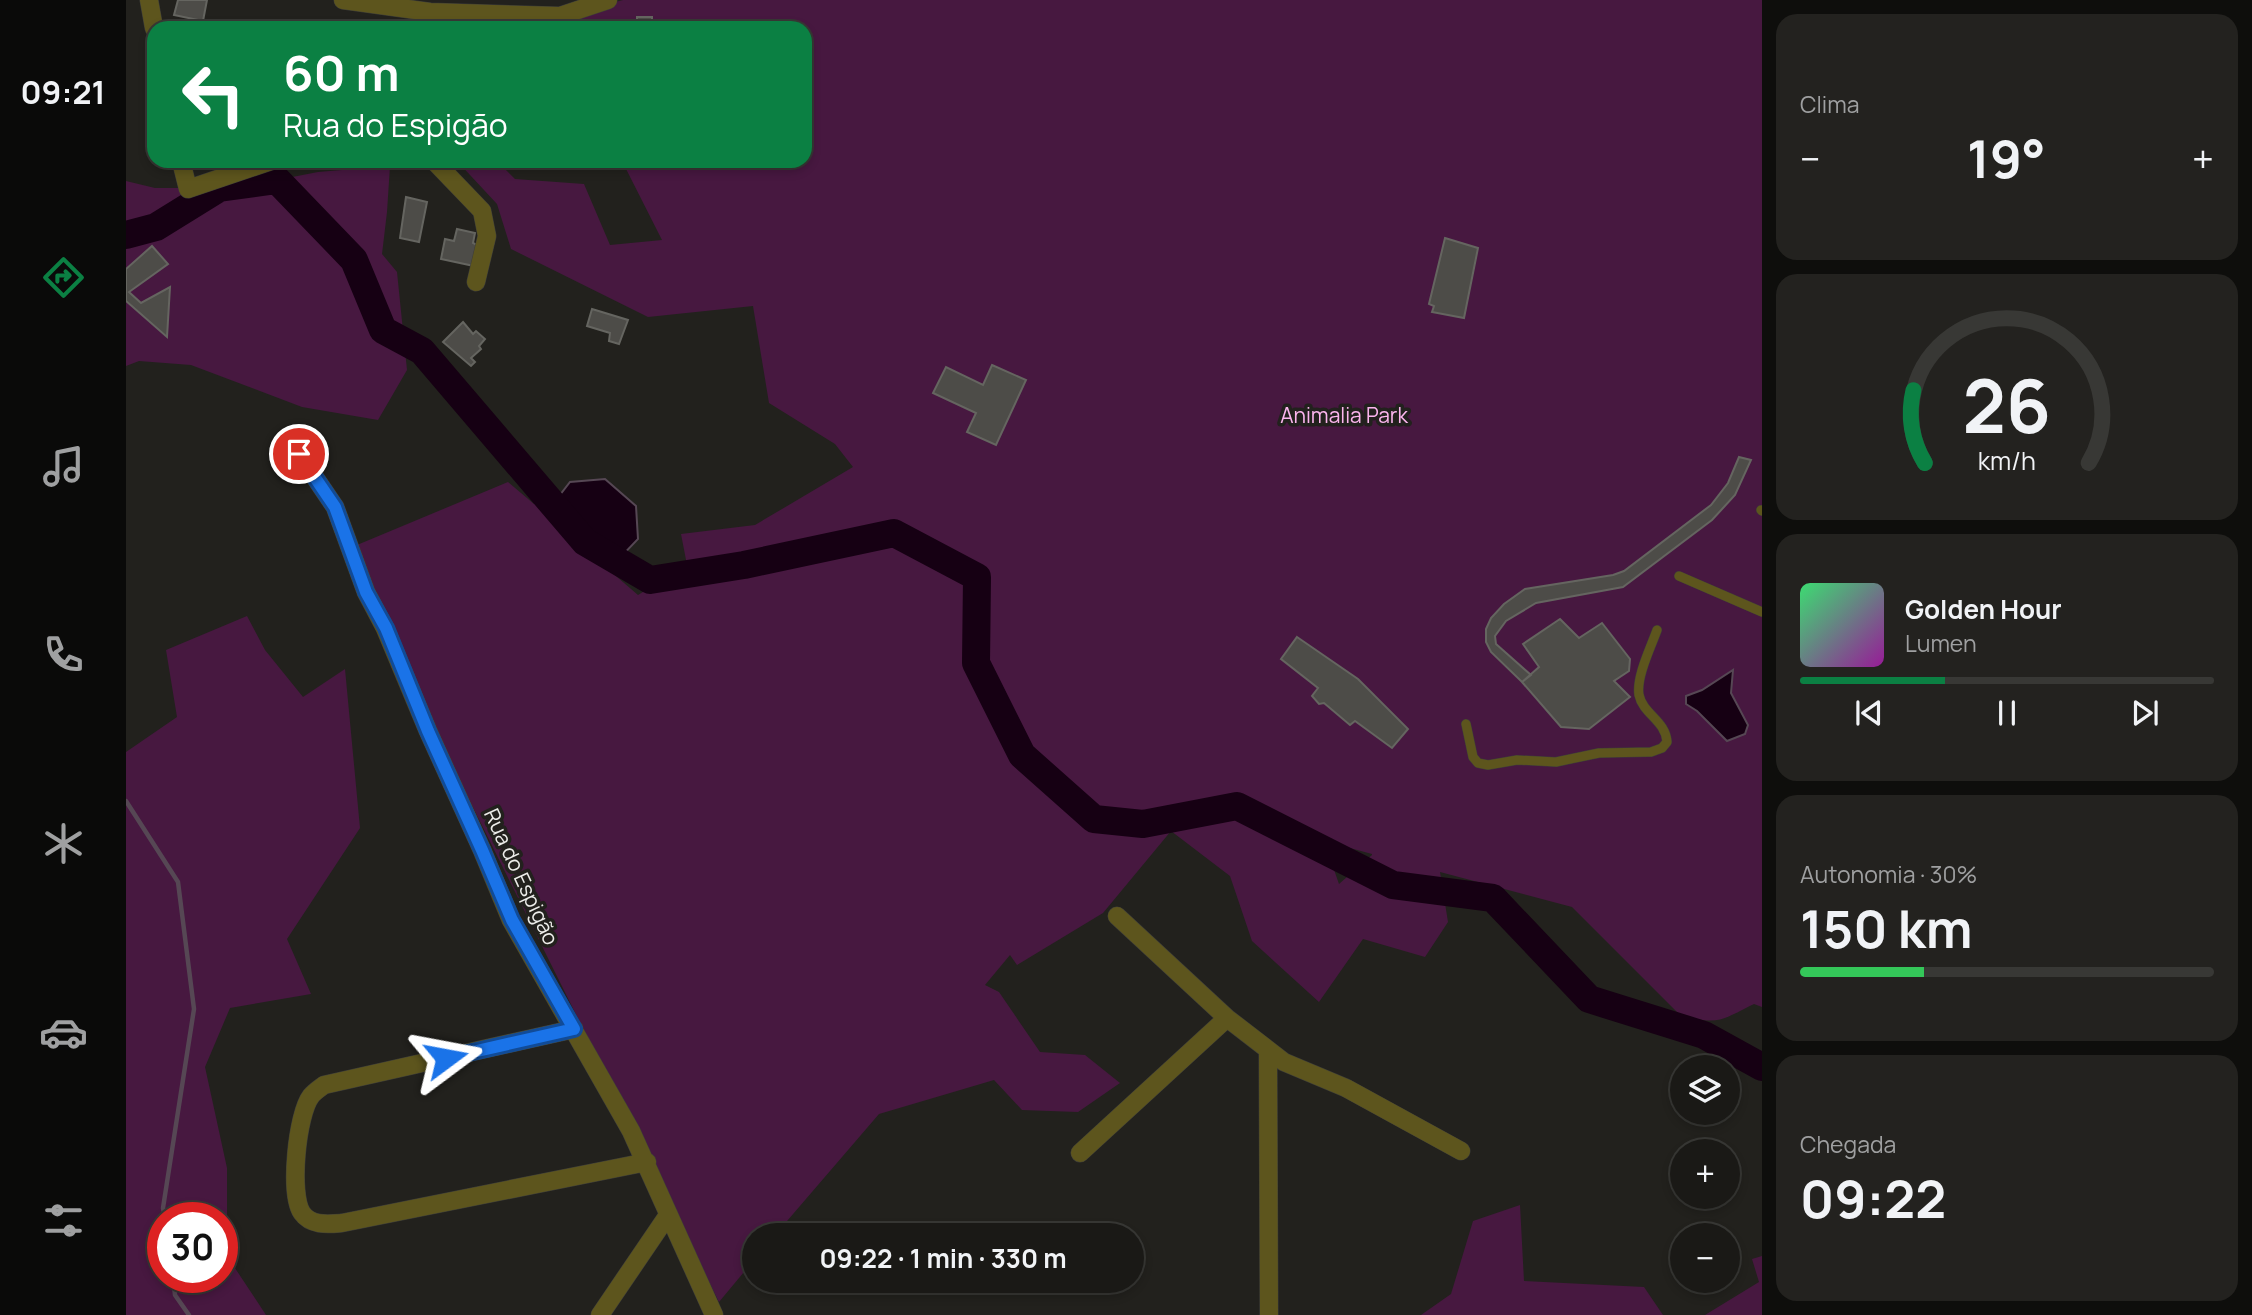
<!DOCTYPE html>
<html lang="pt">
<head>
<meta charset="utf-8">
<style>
  body { margin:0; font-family:Manrope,sans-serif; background:#23221f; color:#f1f3f6; height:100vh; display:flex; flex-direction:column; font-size:26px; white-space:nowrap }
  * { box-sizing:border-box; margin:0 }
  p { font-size:23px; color:#9fa0a1 }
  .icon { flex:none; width:38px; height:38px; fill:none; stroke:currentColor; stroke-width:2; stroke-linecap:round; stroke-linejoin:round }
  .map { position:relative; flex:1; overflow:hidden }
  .details { display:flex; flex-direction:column; gap:14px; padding:14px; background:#0e0e0c; width:490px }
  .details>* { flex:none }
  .banner { position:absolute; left:21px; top:21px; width:665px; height:147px; border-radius:21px; box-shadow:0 4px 10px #0003,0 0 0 2px #383835; background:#0b8043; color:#fff; overflow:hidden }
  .tools { position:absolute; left:1544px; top:1055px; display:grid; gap:14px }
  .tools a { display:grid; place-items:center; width:70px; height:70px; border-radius:50%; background:#1a1916; box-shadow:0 4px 10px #0003,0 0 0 2px #383835; font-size:35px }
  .speed { position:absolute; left:21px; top:1202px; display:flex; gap:14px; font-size:35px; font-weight:700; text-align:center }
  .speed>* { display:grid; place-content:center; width:91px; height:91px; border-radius:50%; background:#1a1916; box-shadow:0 4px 10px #0003,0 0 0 2px #383835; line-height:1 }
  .speed .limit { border:10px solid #d22; background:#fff; color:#111 }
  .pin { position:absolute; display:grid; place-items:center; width:60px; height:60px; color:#fff; margin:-30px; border:4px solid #fff; border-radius:50%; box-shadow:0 2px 7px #0007 }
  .me { position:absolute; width:77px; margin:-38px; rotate:77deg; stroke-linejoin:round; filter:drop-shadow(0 0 5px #0008) }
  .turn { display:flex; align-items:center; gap:24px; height:147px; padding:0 21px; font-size:32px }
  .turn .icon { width:91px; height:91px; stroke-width:2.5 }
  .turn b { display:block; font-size:49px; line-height:60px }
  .big { font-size:52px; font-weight:700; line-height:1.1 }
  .details .widget { flex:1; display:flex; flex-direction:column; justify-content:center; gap:10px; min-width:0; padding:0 24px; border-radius:21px; background:#23221f }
  .details .dial { align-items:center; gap:0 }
  .dial svg { height:182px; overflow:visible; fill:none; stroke:#383835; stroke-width:7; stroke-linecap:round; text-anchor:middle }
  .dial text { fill:#f1f3f6; stroke:none }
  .song { display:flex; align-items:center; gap:21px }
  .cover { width:84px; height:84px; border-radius:10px; background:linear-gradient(135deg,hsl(140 70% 55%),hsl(300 70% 35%)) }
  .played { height:7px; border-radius:4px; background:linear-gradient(90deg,#0b8043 35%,#383835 35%) }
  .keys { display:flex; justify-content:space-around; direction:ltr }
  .heat { display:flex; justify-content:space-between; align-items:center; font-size:38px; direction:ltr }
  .charge { height:10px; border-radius:5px; background:linear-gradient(90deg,#34c759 30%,#383835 0) }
  .trip { position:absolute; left:616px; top:1223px; width:402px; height:70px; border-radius:35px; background:#1a1916; box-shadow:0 4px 10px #0003,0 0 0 2px #383835; font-weight:700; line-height:70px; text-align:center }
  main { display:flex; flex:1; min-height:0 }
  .menu { display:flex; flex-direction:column; width:126px; justify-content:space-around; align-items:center; background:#0a0a09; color:#9fa0a1 }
  .menu .icon { width:49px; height:49px }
  .menu .current { color:#0b8043 }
  .menu b { font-size:32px; color:#f1f3f6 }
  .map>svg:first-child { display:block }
  .green { fill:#471840; fill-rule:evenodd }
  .water { fill:#160013; stroke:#564754; stroke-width:2 }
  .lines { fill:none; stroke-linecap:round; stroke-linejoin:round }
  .stream { stroke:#564754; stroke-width:4.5 }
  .river { stroke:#160013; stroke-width:28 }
  .building { fill:#4d4c48; stroke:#656560; stroke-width:2 }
  .lane-casing { stroke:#3e3e3a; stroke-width:10 }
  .street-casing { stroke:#3e3e3a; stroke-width:19 }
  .lane { stroke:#5d551d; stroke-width:9 }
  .street { stroke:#5d551d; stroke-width:18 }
  .route-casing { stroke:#114b97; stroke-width:18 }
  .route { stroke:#1a73e8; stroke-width:12 }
  .labels { text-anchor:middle; stroke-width:7; stroke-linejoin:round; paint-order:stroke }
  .park-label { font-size:21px; fill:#fcb5ee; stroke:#22211d }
  .street-label { font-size:21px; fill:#ededea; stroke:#22211d }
</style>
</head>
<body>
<main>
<nav class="menu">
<b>09:21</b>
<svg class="icon current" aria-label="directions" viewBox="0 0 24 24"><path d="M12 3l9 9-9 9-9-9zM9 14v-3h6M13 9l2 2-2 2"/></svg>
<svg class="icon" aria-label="music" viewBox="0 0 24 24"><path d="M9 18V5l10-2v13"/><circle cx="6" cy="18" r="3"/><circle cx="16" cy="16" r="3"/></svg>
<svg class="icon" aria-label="phone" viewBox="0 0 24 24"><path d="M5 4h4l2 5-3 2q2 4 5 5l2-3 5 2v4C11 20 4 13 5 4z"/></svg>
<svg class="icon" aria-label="climate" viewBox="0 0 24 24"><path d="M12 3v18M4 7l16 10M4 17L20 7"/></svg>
<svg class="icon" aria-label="car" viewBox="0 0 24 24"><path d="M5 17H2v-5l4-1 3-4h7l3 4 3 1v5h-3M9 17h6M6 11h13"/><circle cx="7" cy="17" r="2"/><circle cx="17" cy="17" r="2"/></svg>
<svg class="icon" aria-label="filters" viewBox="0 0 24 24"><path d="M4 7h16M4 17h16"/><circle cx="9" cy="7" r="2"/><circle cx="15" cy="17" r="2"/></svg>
</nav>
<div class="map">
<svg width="1636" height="1315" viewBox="0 0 1636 1315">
  <rect width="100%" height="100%" fill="#22211d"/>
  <path class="green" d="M497 0H1636V1007L1628 1004C1594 1021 1591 1026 1553 1014L1446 907 1314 872 1322 922 1299 957 1237 939 1193 1002 1126 941 1104 876 1045 831 977 913 891 965 884 955 859 985 873 992 914 1052 959 1055 994 1083 952 1112 896 1110 868 1080 753 1114 649 1235 628 1236V1260L593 1302 219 550 382 482 408 504 424 505 441 534 512 595 561 565 555 534 629 525 727 467 709 444 643 403 627 306 522 317 385 249 371 204 331 161H371L389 179 458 184 484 245 536 240 496 161H679V28H455V11ZM1198 841 1246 854V855L1213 884Z
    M264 166 261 212 256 254 271 272 281 370 252 420 176 407 65 365 13 361 0 366V181L29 188H93L151 180 192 172Z
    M121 616 139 650 177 697 219 669 234 828 161 939 185 994 104 1008 79 1067 101 1168V1256L140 1315H0V752L51 717 40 650ZM96 1218V1278H37V1218Z
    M1394 1205 1398 1281 1518 1287 1537 1315H1295L1325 1294 1347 1221Z
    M1636 1256V1315H1579L1633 1282 1626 1259Z"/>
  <path class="water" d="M479 479 510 506 512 539 491 561 459 542 427 504 444 482Z
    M1607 670 1605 693 1622 725 1619 734 1601 741 1571 711 1560 704V696L1576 690Z"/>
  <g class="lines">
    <path class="stream" d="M0 801 52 882 68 1009 37 1208 39 1218
      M47 1278 49 1295 63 1315"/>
    <path class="river" d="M0 235 30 227 93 188 151 180 228 260 257 330 296 351 459 542 524 580 618 565 768 533 851 577 850 663 896 755 968 819 1017 824 1111 806 1267 885 1367 898 1463 999 1578 1035 1636 1067"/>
  </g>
  <path class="building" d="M52 0H81L77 21 48 15Z
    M511 17H526V28H511Z
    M280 197 301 202 293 242 274 238Z
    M331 229 349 233 347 243 353 246 348 266 315 259 319 239 328 241Z
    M1319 238 1352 248 1338 318 1306 312 1308 306 1303 304Z
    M26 246 42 264 3 292 15 303 44 287 41 337 0 301V269Z
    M466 309 502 320 493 344 483 341 484 333 461 326Z
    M337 322 347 334 350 331 359 339 353 346 355 349 345 358 349 362 345 366 317 342Z
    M866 365 900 380 870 445 841 432 850 413 807 393 820 367 857 385Z
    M1613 457 1625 460 1609 495 1586 520 1497 587 1410 603 1380 621 1369 636 1370 644 1405 675 1396 682 1365 652 1360 642V629L1365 618 1378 604 1399 589 1487 575 1498 571 1585 505 1602 483Z
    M1434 619 1453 638 1476 623 1504 659 1503 671 1488 681 1504 697 1463 729 1435 727 1396 682 1413 667 1397 644Z
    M1171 637 1232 679 1282 729 1266 748 1229 721 1224 725 1198 703 1193 704 1186 696 1192 688 1155 659Z"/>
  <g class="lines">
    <g class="lane-casing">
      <path id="lane" d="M1635 510 1636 511
        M1553 576 1636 612
        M1340 724 1347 757 1352 763 1362 765 1391 760 1430 762 1473 753 1525 752 1536 748 1541 742C1540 721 1517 714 1513 695 1510 677 1525 647 1531 630"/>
    </g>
    <g class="street-casing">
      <path id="street" d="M23 0 28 28
        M217 0 304 12 434 16 482 0
        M55 161 62 189 145 161
        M308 161 356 211 361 236 350 282
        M173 454 209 507 240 592 259 628 302 731 356 850 385 920 505 1131 588 1315
        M991 916 1101 1018 1158 1062 1220 1088 1335 1151
        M448 1029 198 1085C194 1088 188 1092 185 1096 171 1114 163 1194 176 1213 185 1226 202 1224 216 1223L521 1162
        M1142 1051 1143 1315
        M954 1153 1101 1018
        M474 1315 542 1215"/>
    </g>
    <use href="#lane" class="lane"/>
    <use href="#street" class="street"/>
  </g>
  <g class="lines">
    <g class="route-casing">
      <path id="route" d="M173 454 209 507 240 592 260 628 302 731 356 850 386 920 448 1029 320 1058"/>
    </g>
    <use href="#route" class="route"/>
  </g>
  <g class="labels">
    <g class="park-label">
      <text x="1218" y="423">Animalia Park</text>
    </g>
    <g class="street-label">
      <text transform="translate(395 877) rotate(65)" y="7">Rua do Espigão</text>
    </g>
  </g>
</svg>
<div class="tools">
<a><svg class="icon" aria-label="layers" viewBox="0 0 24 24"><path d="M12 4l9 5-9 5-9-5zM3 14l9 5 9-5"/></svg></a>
<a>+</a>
<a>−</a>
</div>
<div class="speed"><div class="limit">30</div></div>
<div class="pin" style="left:173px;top:454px;background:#d93025"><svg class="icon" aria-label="arrive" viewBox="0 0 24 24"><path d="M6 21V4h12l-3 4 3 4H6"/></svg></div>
<svg class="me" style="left:320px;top:1058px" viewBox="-20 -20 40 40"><path d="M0-17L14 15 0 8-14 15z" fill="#1a73e8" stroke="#fff" stroke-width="4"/></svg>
<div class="trip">09:22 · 1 min · 330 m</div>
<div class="banner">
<div class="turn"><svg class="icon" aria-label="left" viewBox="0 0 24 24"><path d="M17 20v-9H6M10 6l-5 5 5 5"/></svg><div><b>60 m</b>Rua do Espigão</div></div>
</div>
</div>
<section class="details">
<div class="widget"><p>Clima</p>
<div class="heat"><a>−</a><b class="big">19°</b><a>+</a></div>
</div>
<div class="widget dial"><svg viewBox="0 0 100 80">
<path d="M14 69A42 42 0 1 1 86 69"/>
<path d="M14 69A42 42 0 0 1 9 37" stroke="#0b8043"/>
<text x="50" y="56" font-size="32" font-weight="700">26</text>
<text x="50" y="72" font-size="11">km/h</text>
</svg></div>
<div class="widget">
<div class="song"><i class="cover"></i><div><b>Golden Hour</b><p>Lumen</p></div></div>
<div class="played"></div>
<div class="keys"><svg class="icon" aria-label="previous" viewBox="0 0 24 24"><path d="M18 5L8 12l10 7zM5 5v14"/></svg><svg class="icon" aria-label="pause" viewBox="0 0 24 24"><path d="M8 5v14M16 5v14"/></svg><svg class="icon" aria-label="next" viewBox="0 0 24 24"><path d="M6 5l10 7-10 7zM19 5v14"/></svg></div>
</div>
<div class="widget"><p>Autonomia · 30%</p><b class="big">150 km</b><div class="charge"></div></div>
<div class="widget"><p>Chegada</p><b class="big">09:22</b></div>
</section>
</main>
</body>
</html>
